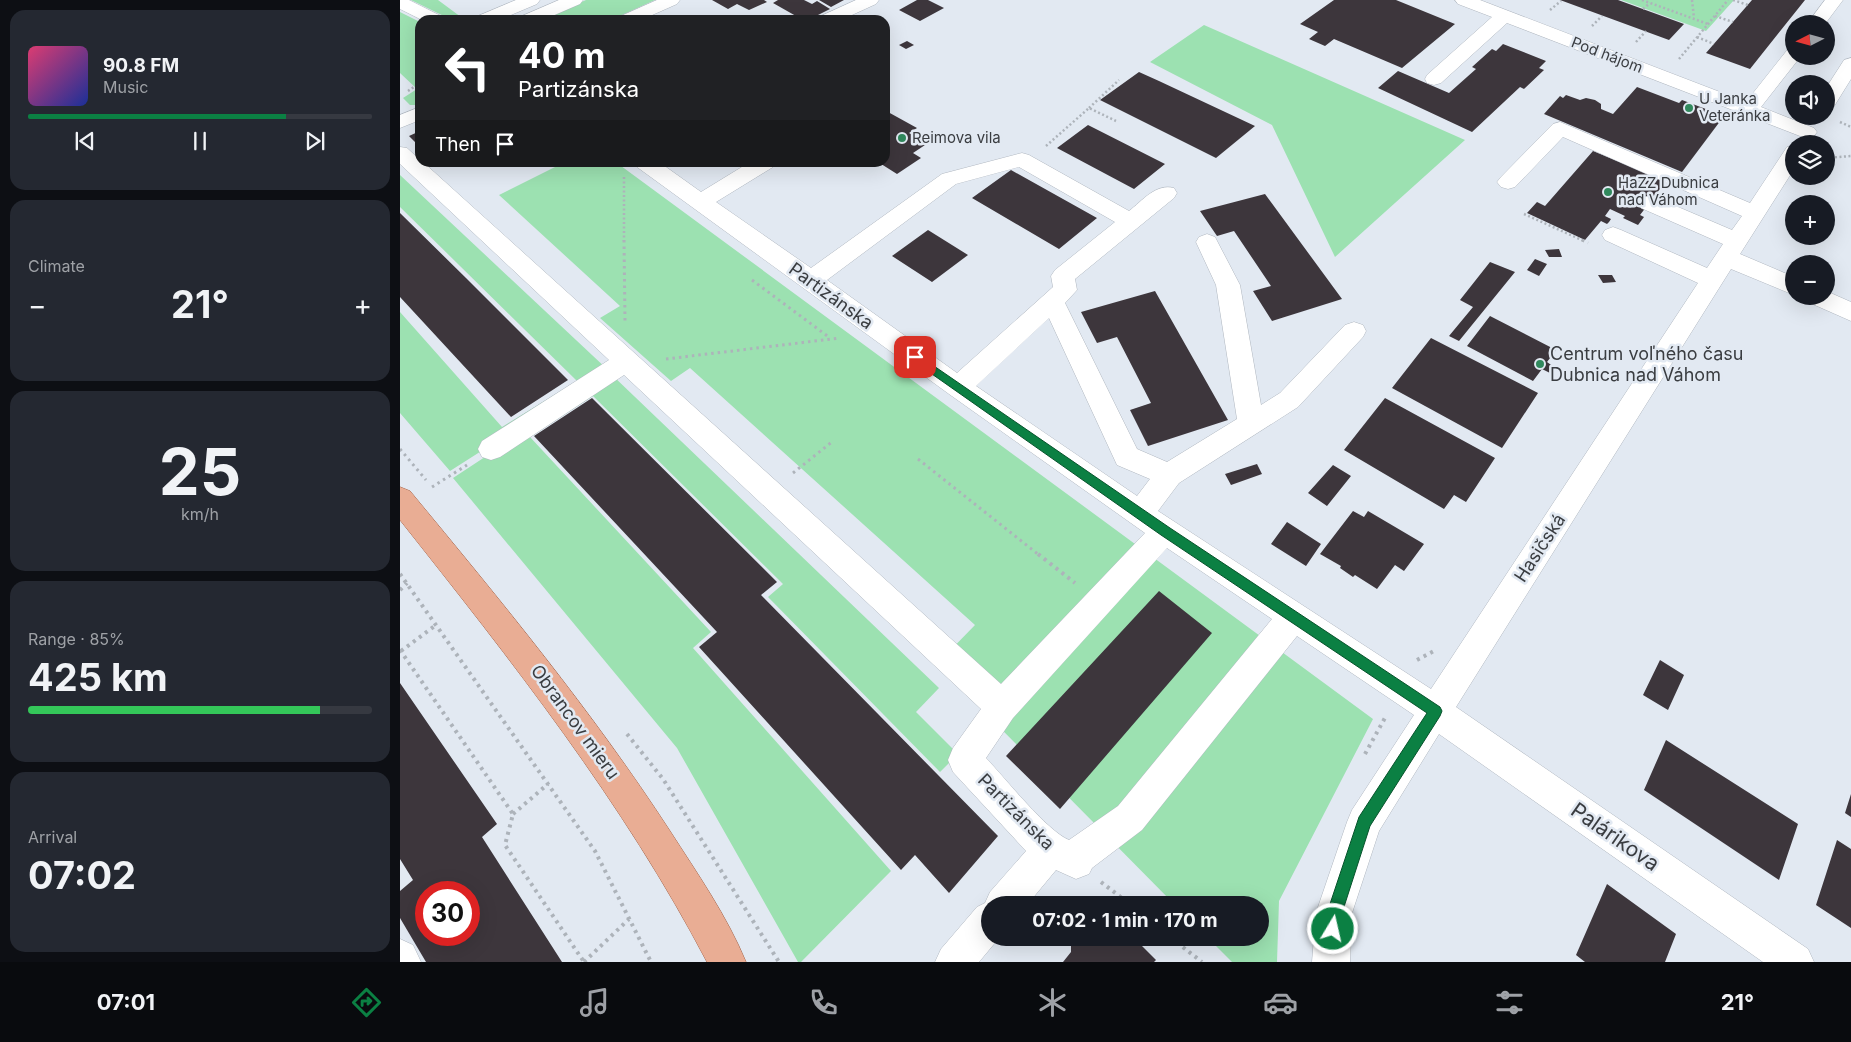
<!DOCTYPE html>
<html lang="en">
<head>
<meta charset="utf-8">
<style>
  body { margin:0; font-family:Inter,sans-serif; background:#242831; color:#f1f3f6; height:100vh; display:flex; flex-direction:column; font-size:19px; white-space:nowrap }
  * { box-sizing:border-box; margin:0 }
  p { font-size:16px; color:#9ea1a6 }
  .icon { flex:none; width:28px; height:28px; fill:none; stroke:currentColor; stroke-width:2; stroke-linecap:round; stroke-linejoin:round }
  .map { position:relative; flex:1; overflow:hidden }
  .panel { display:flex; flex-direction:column; gap:10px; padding:10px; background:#0d0f14; width:400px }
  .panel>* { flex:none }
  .banner { position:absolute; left:15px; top:15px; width:475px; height:152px; border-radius:15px; box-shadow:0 5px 20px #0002; background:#202124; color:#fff; overflow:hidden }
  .needle { width:32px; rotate:264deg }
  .tools { position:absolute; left:1385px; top:15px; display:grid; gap:10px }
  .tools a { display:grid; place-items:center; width:50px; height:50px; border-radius:50%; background:#171b24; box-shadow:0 5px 20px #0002; font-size:25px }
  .speed { position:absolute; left:15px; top:881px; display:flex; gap:10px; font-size:25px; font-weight:700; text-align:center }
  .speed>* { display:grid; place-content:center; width:65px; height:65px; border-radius:50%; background:#171b24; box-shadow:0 5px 20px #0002; line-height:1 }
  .speed .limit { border:8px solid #d22; background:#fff; color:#111 }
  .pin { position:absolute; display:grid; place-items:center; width:42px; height:42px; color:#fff; margin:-21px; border-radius:10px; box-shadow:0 2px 8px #0006 }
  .me { position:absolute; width:55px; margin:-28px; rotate:9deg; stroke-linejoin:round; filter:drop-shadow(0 0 4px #0008) }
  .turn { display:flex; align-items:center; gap:18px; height:105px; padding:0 20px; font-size:22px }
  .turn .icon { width:65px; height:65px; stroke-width:2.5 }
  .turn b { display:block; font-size:35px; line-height:42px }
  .then { display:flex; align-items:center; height:48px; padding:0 20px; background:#0003; gap:10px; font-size:19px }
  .big { font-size:38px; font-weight:700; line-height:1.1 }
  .panel .widget { flex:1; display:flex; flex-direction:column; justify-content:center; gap:8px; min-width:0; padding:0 18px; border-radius:15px; background:#242831 }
  .panel .dial { align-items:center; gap:0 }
  .dial b { font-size:65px; line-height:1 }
  .song { display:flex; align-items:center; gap:15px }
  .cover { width:60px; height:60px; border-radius:8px; background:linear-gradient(135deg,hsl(340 70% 55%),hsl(230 70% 35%)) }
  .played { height:5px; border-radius:2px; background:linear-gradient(90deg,#0b8043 75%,#363941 75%) }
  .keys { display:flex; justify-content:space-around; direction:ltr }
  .heat { display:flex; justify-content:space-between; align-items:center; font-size:28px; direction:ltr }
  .charge { height:8px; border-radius:4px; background:linear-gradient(90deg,#34c759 85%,#363941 0) }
  .trip { position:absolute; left:581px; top:896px; width:288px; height:50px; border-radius:25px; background:#171b24; box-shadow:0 5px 20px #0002; font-weight:700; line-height:50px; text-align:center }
  .menu { display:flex; height:80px; justify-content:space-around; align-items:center; background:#090b0e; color:#9ea1a6 }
  .menu .icon { width:35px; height:35px }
  .menu .active { color:#0b8043 }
  .menu b { font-size:22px; color:#f1f3f6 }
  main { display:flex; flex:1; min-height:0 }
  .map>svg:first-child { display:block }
  .green { fill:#9ce1b1 }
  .building { fill:#3d363c; fill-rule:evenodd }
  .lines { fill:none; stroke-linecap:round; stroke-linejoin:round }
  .minor-casing { stroke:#b0b7c0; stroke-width:1 }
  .major-casing { stroke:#a36348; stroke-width:1 }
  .path-far2 { stroke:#adb3ba; stroke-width:2.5; stroke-dasharray:2 2.5; stroke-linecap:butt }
  .path-far1 { stroke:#adb3ba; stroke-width:3; stroke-dasharray:2.5 4; stroke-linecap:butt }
  .path { stroke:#adb3ba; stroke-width:4; stroke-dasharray:3 4.5; stroke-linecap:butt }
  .minor { fill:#fff; fill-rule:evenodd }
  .major { fill:#e9ad94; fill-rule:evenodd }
  .route { fill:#0b8043; stroke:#07532c }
  .poi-dot { fill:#31895d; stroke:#e2e9f2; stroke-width:2 }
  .labels { text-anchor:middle; stroke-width:5; stroke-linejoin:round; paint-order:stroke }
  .far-street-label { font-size:15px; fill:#3a3d41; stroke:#e2e9f2 }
  .far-poi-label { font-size:15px; fill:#3a3d41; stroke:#e2e9f2; text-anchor:start }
  .street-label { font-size:18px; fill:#3a3d41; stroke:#e2e9f2 }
  .poi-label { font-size:18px; fill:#3a3d41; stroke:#e2e9f2; text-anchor:start }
  .near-street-label { font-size:21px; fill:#3a3d41; stroke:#e2e9f2 }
</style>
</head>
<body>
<main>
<section class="panel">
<div class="widget">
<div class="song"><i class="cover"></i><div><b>90.8 FM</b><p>Music</p></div></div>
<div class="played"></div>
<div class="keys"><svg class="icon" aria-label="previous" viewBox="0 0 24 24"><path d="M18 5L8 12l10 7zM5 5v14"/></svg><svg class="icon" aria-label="pause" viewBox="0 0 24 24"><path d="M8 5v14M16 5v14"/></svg><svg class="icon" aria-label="next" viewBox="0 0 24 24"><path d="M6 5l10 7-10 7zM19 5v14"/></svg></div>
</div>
<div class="widget"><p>Climate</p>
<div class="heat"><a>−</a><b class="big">21°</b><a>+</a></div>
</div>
<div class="widget dial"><b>25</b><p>km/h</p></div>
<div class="widget"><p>Range · 85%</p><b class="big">425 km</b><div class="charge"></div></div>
<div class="widget"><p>Arrival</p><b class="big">07:02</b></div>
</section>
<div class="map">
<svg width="1451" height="962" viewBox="0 0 1451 962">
  <rect width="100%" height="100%" fill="#e2e9f2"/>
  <path class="green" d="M11 0H38L61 17 57 19H50Z
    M186 0H255L211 20H140Z
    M1221 0H1334L1306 31Z
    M0 12 20 22V105H10L3 98 17 89 0 73Z
    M804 25 1065 140 935 257 872 125 750 62Z
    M163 163H217L973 719 879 901 877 962H832L808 938H860V905H775L537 664 575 625 290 368 271 381 200 318 220 306 99 195Z
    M0 175 208 370 50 471 0 413V312L102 427 177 381 0 207Z
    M211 374 539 688 516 712 558 754 540 772 368 597 383 584 193 396 130 437 311 632 293 648 491 871 401 962H398L277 748 53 478Z"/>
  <path class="building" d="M312 0H364L367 2 349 10 337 4 328 9Z
    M378 0H404L412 4 417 1 430 9 408 20H403L373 3Z
    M419 0H444L431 7Z
    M517 0H528L544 8 520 21 499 10Z
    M934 0H996L1055 24 1002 68 934 39 925 46 909 39 918 32 900 24Z
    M1160 0H1218L1284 24 1269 40Z
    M1352 0H1405L1350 69 1306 53Z
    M507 41 514 45 506 49 499 45Z
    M1103 44 1146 61 1139 68 1144 70 1124 89 1120 87 1072 132 978 88 998 71 1049 93 1076 69 1072 67 1092 49 1096 51Z
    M739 72 759 81 855 126 816 158 700 100Z
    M1237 87 1279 103 1282 100 1319 114 1315 118 1321 120 1282 172 1144 114 1160 96 1163 98 1166 95 1180 100 1186 98 1195 100 1201 104V109L1213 114Z
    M488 112 517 128 509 133 528 143 513 153 521 158 497 174 478 162H485V114Z
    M688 125 765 164 734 189 657 148Z
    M20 131V147L9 136Z
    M1193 151 1266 181 1240 215 1244 217 1238 225 1223 218 1225 216 1210 209 1205 216 1211 219 1209 222 1207 224 1201 221 1185 240 1127 213 1137 202 1145 206Z
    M611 170 697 218 659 249 572 198Z
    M865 194 942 299 872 321 853 291 871 286 834 231 817 236 800 211Z
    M0 213 66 278 168 380 111 417 0 297Z
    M528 230 568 255 532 282 492 256Z
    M1159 249 1162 257H1149L1145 250Z
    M1135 259 1147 264 1139 276 1127 270Z
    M1090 262 1115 272 1059 341 1049 336 1073 307 1060 300Z
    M1198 275H1212L1216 282 1203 283Z
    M755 291 828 420 748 446 730 410 751 403 717 337 697 343 681 312Z
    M1090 316 1156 350 1147 362 1154 367 1150 373 1142 369 1133 381 1067 346Z
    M1031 338 1138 393 1102 448 992 388Z
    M192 398 377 582 361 595 598 836 549 893 515 855 501 870 299 647 317 632 134 436Z
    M985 398 1095 458 1066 502 1054 495 1044 509 944 450Z
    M857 464 862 474 831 485 825 474Z
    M933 465 951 476 927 506 908 493Z
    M953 511 964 517 968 511 1024 544 1004 571 995 565 977 589 955 575 953 577 940 568 941 566 920 554Z
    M887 522 921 544 906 566 871 544Z
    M759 591 812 633 660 809 606 756Z
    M1260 660 1284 675 1268 710 1243 695Z
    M0 683 97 824 82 837 162 962H26L0 918V891L13 880 0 859ZM26 892H69V935H26Z
    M1266 740 1398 824 1379 880 1244 790Z
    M1451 794V817L1445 813Z
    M1437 840 1451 849V928L1416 905Z
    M1207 884 1276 934 1265 962H1185L1176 955Z
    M671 938H734L756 960 754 962H663L671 952Z"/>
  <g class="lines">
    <g class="minor-casing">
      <path id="minor" d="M0 0H9L41 16 44 20H22L0 9Z
        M116 0H140L137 4 99 20H75L78 16Z
        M159 0H183L180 4 143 20H119L122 16Z
        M257 0H280L277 4 241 20H218L221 16Z
        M456 0H479L476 4 441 20H418L421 16Z
        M1055 0H1080L1346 102 1388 49 1394 48V56H1401L1361 107 1414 128 1417 132 1414 136 1407 138 1400 136 1107 23 1041 83 1034 85 1027 83 1025 79 1027 75 1092 17 1058 4Z
        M1425 0H1443L1425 24H1407Z
        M1451 58V79L1433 108 1426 110V88L1444 60Z
        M20 107V120L0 128V115Z
        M1160 122 1350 203 1387 147 1394 146V169L1340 254 1394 277V295L1331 269 1056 707 1408 949 1414 962H1363L1039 734 979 831 952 913 950 962H912L916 913 947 822 952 810 1014 715 897 636 742 830 692 868 689 874 676 879 656 870 627 905H590V938H599L579 962H535L541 949 577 907 585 903 590 892 626 851 553 772 548 760 553 748 581 709 224 375 100 457 91 460 82 457 78 449 82 441 209 360 0 164V147L7 148 20 160V162H23L601 684 745 533 549 394 237 167 234 162H259L301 192 350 162H376L373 167 316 202 411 268 542 174 622 153 629 155 729 211C742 201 756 183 774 188L777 193 774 198 675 279 677 290 665 303 737 449 767 462 837 419 816 285 796 242 799 237 807 234 815 237 840 285 861 405 880 393 945 325 954 322 963 325 966 331 963 337 898 407 779 483 758 511 1031 689 1298 283 1205 240 1202 235 1205 230 1213 227 1221 230 1307 268 1323 244 1241 208 1238 203 1241 198 1249 196 1257 198 1332 230 1342 216 1163 137 1115 187 1108 189 1101 187 1097 182 1101 177 1153 124ZM619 167 715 222 655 270 651 276 653 287 557 373 427 280 556 184ZM649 318 717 465 750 479 737 496 576 386ZM767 548 872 619 718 806 669 840C647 831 605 778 586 758L613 718Z
        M1426 291 1451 302V321L1408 302 1404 296H1426Z
        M0 939 13 945 21 962H0Z"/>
    </g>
    <g class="major-casing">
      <path id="major" d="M0 487 10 491C101 601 192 711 270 831 297 873 327 916 346 962H307C224 803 111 660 0 520Z"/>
    </g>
    <path class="path-far2" d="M1242 0 1308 24
      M1292 0 1294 18
      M1333 0 1348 5
      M1243 9 1250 3
      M1150 10 1161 1
      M1315 16 1333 22
      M1192 26 1202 16
      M1297 37 1314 44
      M1236 42 1246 31
      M1279 59 1328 0
      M8 91 20 83
      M689 108 719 80
      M1440 122 1451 127
      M646 146 689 108 716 121
      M1426 158 1451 156
      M224 177V241
      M1124 214 1184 241"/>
    <path class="path-far1" d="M224 240 225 321
      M1182 240 1188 243
      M352 280 430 338
      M266 359 440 338
      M0 449 26 480
      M518 459 639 555
      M393 473 433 441
      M32 487 67 465"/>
    <path class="path" d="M638 554 675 583
      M0 574 195 851 251 962
      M0 590 7 583
      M0 650 113 814 105 845 184 962
      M1 651 36 625
      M1017 660 1034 651
      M227 734 263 779 379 962
      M965 754 986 716
      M113 814 148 784
      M701 882 731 905
      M771 938 802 962
      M184 962 229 919"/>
    <use href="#minor" class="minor"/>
    <use href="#major" class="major"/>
  </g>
  <path class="route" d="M515 353 770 528 1040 707 1042 711 1040 716 970 826 942 913 939 935 933 937 928 935 925 929 927 913 959 817 1027 713 761 535 512 360 510 357Z"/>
  <g class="poi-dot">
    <circle cx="1289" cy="108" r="5"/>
    <circle cx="502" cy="138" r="5"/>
    <circle cx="1208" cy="192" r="5"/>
    <circle cx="1140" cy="364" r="5"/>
  </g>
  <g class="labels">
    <g class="far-street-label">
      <text transform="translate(1207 55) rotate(21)" y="5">Pod hájom</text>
    </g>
    <g class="far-poi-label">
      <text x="1299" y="104">U Janka<tspan x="1299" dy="17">Veteránka</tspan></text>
      <text x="512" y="143">Reimova vila</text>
      <text x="1218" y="188">HaZZ Dubnica<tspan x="1218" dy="17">nad Váhom</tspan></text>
    </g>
    <g class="street-label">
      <text transform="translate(431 296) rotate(36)" y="6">Partizánska</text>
      <text transform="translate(1140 548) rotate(-57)" y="6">Hasičská</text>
      <text transform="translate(175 722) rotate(54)" y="6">Obrancov mieru</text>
      <text transform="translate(616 812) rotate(45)" y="6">Partizánska</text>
    </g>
    <g class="poi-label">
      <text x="1150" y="360">Centrum voľného času<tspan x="1150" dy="21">Dubnica nad Váhom</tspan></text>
    </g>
    <g class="near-street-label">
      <text transform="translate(1215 837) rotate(35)" y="7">Palárikova</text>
    </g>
  </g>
</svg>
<div class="tools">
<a><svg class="needle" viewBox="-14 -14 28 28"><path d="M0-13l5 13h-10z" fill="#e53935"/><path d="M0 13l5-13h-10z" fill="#9ea1a6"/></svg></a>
<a><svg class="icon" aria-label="sound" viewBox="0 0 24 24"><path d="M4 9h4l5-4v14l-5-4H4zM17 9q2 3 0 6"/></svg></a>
<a><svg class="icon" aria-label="layers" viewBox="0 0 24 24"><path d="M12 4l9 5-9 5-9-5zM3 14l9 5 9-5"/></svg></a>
<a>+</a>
<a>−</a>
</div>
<div class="speed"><div class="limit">30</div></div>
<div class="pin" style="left:515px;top:357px;background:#d93025"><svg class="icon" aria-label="arrive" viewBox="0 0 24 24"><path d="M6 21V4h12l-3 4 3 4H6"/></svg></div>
<svg class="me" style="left:933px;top:929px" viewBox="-20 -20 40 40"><circle r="17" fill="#0b8043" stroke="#fff" stroke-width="3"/><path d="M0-11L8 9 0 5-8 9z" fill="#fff"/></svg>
<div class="trip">07:02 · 1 min · 170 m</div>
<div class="banner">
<div class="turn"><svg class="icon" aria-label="left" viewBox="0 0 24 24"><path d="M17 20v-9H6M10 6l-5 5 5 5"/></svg><div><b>40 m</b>Partizánska</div></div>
<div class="then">Then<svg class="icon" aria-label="arrive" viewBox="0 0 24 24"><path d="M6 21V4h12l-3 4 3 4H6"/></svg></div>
</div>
</div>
</main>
<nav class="menu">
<b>07:01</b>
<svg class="icon active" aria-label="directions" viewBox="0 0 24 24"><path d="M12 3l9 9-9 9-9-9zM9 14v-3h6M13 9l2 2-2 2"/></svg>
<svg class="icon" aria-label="music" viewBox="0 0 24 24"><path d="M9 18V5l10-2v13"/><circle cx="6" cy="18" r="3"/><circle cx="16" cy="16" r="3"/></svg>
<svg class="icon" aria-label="phone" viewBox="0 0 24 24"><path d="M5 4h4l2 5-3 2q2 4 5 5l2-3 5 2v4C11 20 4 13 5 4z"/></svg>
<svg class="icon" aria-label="climate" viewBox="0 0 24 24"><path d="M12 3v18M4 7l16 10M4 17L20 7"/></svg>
<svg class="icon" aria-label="car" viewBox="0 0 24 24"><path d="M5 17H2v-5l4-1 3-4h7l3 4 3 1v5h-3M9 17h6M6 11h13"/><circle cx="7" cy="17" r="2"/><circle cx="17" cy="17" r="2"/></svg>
<svg class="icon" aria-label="filters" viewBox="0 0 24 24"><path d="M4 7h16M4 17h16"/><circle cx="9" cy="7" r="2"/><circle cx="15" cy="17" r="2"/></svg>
<b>21°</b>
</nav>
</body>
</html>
